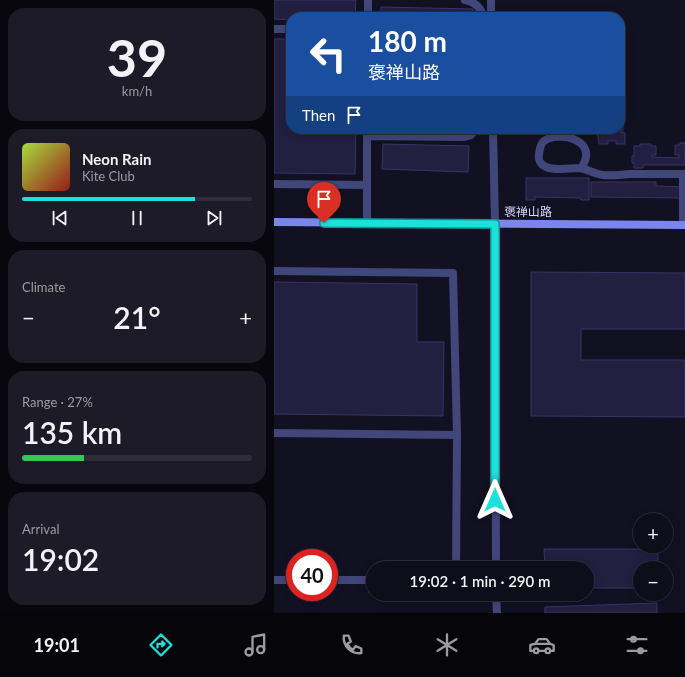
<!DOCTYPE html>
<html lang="en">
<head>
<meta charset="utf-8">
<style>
  body { margin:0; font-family:Lato,"Noto Sans SC",sans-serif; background:#1c1b27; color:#f1f3f6; height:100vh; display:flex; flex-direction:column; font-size:15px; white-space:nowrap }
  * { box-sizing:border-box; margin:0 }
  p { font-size:13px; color:#9b9ca2 }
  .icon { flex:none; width:22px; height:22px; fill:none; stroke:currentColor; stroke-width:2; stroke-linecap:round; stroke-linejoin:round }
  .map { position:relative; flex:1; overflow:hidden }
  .panel { display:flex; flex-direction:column; gap:8px; padding:8px; background:#08070e; width:274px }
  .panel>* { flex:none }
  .guide { position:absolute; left:12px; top:12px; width:339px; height:122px; border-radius:16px; box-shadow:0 2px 10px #0003,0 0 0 1px #2e2d39; background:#1a4fa0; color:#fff; overflow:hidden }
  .buttons { position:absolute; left:359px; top:513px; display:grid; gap:8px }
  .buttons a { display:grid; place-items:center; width:40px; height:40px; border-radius:50%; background:#0e0d1a; box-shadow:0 2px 10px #0003,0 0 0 1px #2e2d39; font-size:20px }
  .speed { position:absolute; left:12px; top:549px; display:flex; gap:8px; font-size:20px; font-weight:700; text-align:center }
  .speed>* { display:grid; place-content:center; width:52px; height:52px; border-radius:50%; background:#0e0d1a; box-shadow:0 2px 10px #0003,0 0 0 1px #2e2d39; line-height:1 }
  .speed .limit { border:6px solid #d22; background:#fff; color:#111 }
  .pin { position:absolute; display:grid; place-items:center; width:34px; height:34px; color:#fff; margin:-41px -17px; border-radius:50% 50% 50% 0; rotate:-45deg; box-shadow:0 0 4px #0007 }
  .pin .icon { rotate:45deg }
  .me { position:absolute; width:44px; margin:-22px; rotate:0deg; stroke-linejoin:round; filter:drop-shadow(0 0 3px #0008) }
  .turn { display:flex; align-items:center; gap:14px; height:84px; padding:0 16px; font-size:18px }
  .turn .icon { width:52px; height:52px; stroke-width:2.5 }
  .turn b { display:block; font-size:28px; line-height:34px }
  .then { display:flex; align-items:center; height:38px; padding:0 16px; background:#0003; gap:8px; font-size:15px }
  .big { font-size:30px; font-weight:600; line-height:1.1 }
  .panel .card { flex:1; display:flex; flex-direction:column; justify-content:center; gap:6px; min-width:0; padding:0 14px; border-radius:16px; background:#1c1b27 }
  .panel .dial { align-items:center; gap:0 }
  .dial b { font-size:52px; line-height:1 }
  .song { display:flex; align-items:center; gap:12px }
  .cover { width:48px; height:48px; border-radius:6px; background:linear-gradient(135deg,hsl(80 70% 55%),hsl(0 70% 35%)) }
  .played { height:4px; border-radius:2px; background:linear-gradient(90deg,#1ce1db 75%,#2e2d39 75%) }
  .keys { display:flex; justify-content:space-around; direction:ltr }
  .heat { display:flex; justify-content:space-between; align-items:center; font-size:22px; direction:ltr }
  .charge { height:6px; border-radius:3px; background:linear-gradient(90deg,#34c759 27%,#2e2d39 0) }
  .trip { position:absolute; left:92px; top:561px; width:228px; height:40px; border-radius:20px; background:#0e0d1a; box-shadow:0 2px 10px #0003,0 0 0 1px #2e2d39; font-weight:600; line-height:40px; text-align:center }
  .tabs { display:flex; height:64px; justify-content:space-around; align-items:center; background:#06050a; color:#9b9ca2 }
  .tabs .icon { width:28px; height:28px }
  .tabs .selected { color:#1ce1db }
  .tabs b { font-size:18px; color:#f1f3f6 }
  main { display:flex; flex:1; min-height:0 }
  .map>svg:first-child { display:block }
  .building { fill:#221f41; stroke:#38346a }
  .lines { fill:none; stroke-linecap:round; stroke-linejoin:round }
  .minor { stroke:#42477b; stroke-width:8 }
  .tertiary { stroke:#42477b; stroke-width:8 }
  .secondary { stroke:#7a86ee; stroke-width:8 }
  .route-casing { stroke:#12928e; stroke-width:10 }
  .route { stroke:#1ce1db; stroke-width:7 }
  .labels { text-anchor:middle; stroke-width:4; stroke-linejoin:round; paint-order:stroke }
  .street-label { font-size:12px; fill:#d7d8fa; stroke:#121122 }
</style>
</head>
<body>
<main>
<section class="panel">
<div class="card dial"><b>39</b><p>km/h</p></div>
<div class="card">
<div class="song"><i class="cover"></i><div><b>Neon Rain</b><p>Kite Club</p></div></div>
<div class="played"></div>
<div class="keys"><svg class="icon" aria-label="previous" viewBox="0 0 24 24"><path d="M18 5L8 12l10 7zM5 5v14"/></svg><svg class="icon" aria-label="pause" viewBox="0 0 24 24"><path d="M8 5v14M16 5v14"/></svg><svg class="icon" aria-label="next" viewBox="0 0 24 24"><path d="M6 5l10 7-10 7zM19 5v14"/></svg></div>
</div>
<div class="card"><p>Climate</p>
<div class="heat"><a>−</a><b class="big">21°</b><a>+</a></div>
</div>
<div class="card"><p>Range · 27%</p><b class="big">135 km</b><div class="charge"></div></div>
<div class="card"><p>Arrival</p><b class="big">19:02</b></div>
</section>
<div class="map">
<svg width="411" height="613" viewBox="0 0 411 613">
  <rect width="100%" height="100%" fill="#121122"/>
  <path class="building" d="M0 0H82L81 17H17V20L0 19Z
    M107 7 199 9V17H107Z
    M0 39H17V129H82L81 174 0 173Z
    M346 122H349V131H346V132L351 133V144H342V141H334V144H325L323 132H331V131H328V129H346Z
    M406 143H411V165H370L369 168H360V163H358V156H360V146H366V144H377V146H382V155H378V157L405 158V155H401V145H406Z
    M109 144 195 146 194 172 108 169Z
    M252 178H315V200H307L306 198 261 197V200H252Z
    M317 182H382V186L411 187V198L317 197Z
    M257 272 411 273V329H307V360H411V417L257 416Z
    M0 282 143 284V342H170L169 416 0 414Z
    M270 549H384V568H366V588H313V568H271Z
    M383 603V613H271V607Z"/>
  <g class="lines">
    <path class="minor" d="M191 0C201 2 207 7 209 17
      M94 17V0
      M0 29H17
      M93 129V223
      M93 136 189 137 197 135 202 129
      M307 168C327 140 284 130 270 141 267 143 265 151 265 155 264 160 267 165 272 167 281 171 295 168 305 168 313 169 321 174 329 175 338 176 347 175 356 174 374 174 393 174 411 174
      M409 174V225
      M0 184 93 185
      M0 271 179 273 183 435 0 433
      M182 568 183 435
      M0 580H21
      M55 580H99"/>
    <path class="tertiary" d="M217 0V17
      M219 129 221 224 222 568
      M222 594 223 613"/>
    <path class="secondary" d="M0 222 411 225"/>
  </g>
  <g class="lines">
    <g class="route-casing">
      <path id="route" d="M50 223 221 224V500"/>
    </g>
    <use href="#route" class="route"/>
  </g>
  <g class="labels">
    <g class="street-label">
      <text x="254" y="216">褒禅山路</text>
    </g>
  </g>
</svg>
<div class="buttons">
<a>+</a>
<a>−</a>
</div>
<div class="speed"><div class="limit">40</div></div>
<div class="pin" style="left:50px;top:223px;background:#d93025"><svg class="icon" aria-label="arrive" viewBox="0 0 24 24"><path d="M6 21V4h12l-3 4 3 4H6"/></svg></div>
<svg class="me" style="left:221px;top:500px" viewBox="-20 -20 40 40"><path d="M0-17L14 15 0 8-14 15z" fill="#1ce1db" stroke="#fff" stroke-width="4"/></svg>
<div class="trip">19:02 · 1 min · 290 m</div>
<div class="guide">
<div class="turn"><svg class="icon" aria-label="left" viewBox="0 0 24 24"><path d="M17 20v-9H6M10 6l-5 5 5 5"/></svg><div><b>180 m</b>褒禅山路</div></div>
<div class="then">Then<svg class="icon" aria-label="arrive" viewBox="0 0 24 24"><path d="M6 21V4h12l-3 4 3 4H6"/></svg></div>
</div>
</div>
</main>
<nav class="tabs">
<b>19:01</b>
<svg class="icon selected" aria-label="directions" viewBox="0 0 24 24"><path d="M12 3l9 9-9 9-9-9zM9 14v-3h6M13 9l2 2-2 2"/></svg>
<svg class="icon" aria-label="music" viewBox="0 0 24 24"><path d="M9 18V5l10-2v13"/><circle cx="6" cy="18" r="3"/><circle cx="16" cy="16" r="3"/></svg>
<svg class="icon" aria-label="phone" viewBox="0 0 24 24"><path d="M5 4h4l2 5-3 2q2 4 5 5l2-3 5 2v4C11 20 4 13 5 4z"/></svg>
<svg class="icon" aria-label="climate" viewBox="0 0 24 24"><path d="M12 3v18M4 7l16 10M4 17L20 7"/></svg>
<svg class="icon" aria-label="car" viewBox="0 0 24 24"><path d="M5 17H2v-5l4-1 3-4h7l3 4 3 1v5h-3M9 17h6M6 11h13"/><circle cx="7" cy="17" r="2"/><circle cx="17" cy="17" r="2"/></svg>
<svg class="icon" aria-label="filters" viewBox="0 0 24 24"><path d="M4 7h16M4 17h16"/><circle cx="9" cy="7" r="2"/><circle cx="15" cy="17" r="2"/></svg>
</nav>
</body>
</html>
